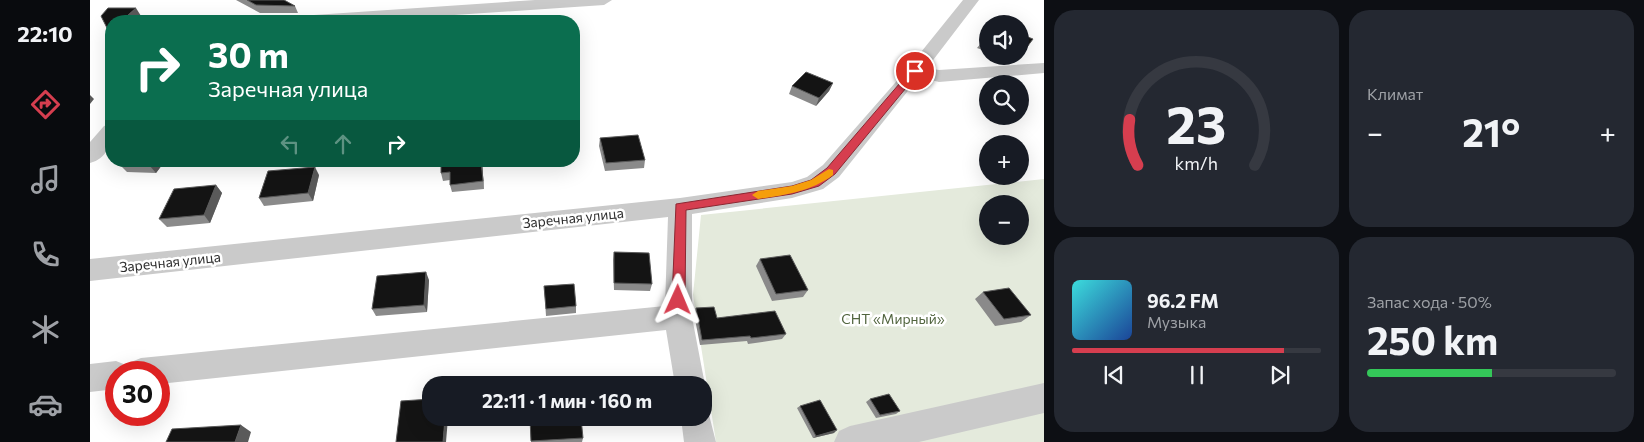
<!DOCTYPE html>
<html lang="ru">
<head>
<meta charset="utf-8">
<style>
  body { margin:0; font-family:Commissioner,sans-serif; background:#242831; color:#f1f3f6; height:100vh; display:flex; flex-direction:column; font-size:19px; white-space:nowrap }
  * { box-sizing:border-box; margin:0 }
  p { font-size:16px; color:#9ea1a6 }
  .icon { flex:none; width:28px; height:28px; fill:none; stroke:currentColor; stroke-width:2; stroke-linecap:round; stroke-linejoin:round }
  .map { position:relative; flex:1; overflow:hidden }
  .side { display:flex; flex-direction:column; gap:10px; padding:10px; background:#0d0f14; width:600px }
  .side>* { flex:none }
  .guide { position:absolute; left:15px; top:15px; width:475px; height:152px; border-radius:20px; box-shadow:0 5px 20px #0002; background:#0b6e4f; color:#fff; overflow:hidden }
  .tools { position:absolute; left:889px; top:15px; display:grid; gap:10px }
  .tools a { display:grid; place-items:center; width:50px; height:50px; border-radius:50%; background:#171b24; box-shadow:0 5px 20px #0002; font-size:25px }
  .speed { position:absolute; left:15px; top:361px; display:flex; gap:10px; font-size:25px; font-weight:700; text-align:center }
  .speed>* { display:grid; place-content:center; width:65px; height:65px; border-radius:50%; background:#171b24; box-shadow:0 5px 20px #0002; line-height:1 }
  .speed .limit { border:8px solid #d22; background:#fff; color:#111 }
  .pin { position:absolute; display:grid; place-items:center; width:42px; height:42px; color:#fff; margin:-21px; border:2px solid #fff; border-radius:50%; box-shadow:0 1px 5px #0007 }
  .me { position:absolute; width:55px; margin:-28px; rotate:1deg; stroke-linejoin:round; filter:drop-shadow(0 0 4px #0008) }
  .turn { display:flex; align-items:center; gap:18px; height:105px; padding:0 20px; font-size:22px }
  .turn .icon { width:65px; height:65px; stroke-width:2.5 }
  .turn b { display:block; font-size:35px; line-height:42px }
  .lanes { display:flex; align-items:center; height:48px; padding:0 20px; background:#0003; justify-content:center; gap:25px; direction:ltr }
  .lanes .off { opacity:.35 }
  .big { font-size:38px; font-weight:700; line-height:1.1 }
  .side .tile { flex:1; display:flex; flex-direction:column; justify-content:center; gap:8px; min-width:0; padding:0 18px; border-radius:20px; background:#242831 }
  .side .dial { align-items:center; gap:0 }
  .dial svg { height:130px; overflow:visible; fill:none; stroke:#363941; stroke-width:7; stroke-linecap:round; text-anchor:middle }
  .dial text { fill:#f1f3f6; stroke:none }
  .song { display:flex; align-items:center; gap:15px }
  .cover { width:60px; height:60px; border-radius:8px; background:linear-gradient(135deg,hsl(180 70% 55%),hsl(220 70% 35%)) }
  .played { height:5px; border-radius:2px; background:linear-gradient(90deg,#d63e4f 85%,#363941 85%) }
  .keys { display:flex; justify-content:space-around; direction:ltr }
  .heat { display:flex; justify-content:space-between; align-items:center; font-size:28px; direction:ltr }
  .charge { height:8px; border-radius:4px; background:linear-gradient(90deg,#34c759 50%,#363941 0) }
  .side .tiles { flex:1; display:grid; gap:10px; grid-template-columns:repeat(2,1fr) }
  .trip { position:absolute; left:332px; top:376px; width:290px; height:50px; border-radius:20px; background:#171b24; box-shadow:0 5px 20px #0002; font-weight:700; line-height:50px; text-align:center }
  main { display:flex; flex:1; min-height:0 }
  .tab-bar { display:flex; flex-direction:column; width:90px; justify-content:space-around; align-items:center; background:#090b0e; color:#9ea1a6 }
  .tab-bar .icon { width:35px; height:35px }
  .tab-bar .selected { color:#d63e4f }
  .tab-bar b { font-size:22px; color:#f1f3f6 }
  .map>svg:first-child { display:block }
  .green { fill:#e4eadc; fill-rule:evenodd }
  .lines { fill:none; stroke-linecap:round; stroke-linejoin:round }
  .minor { fill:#cacaca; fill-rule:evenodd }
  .wall { fill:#8a8a8a }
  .shaded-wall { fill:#5a5a5a }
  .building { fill:#141414; stroke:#5a5a5a }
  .route { fill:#d63e4f; stroke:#8b2833 }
  .slow { fill:#f59e0b }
  .labels { text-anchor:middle; stroke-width:5; stroke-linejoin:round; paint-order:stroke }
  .street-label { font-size:14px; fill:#2d2d2d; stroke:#fff }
  .park-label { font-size:14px; fill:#52653f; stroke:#fff }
</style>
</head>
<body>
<main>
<nav class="tab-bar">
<b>22:10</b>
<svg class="icon selected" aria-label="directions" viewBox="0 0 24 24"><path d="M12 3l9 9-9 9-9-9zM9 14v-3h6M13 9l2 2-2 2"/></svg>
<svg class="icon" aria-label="music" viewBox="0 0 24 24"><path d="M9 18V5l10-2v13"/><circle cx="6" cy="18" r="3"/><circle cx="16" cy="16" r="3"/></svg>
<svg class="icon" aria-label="phone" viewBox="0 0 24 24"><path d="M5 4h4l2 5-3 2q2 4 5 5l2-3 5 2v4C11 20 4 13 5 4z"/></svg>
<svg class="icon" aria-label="climate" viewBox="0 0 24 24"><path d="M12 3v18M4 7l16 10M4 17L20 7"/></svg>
<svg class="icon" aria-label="car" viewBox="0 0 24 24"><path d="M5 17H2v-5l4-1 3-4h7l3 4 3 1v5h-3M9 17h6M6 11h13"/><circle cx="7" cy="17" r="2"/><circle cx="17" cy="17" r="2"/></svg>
</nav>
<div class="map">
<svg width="954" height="442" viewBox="0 0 954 442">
  <rect width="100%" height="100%" fill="#fff"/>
  <path class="green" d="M954 179V442H626L603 295 611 215ZM898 204H930V236H898Z"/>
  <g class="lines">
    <path class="minor" d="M445 0H522L514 5 276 21H201L203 18 209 16Z
      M873 0H889L837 68 849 70 954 63V73L849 82 829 77 749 177 733 189 702 198 602 214V317L615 385 614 388V385H585L576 330 69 384V372H26V389L0 392V364L26 361 36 365 38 369 41 362 51 358 575 306 578 217 0 281V259L590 198 702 182 717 177 733 165 819 67Z
      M21 124C22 141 19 158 0 163V142L14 126Z
      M954 383V413L829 442H744L749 431 760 426Z
      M614 406 617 407 626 442H594L591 418H614Z"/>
  </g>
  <path class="wall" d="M146 0H194L205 6 208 13H170Z
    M898 35V52L887 48Z
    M908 56H929L924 63Z
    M743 83 739 91 726 106 699 94 702 86Z
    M510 138 555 160 554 168 515 171 509 146Z
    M75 161 66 173 37 172 29 164Z
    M392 161 394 189 362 192 360 185V180L353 181 351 173Z
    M229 175 223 201 174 206 169 198Z
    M126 185 132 193 120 223 77 227 69 219Z
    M524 252 562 284 560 291 524 290 523 260Z
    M670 259 718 290 713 297 682 301 666 266Z
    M339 280 337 312 286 316 282 309Z
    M454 286 486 306V313L456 316Z
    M893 292 941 315 931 322 905 326 885 299Z
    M606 308 627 318 696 334 692 339 658 344 657 341 610 345 604 314Z
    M780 399 810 411 806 414 786 418 776 402Z
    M710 406 744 433 723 438 707 408Z
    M440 418 493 438 492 442H441Z"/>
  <path class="shaded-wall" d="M46 8 51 16 46 21 37 16Z
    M71 17 74 21H67Z
    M743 83 739 91 726 106 729 98Z
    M0 95 4 99 0 104Z
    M62 161H75L66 173 59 165Z
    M391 161H392L394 189 393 181Z
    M225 167 229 175 223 201 218 193Z
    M126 185 132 193 120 223 114 215Z
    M336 272 339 280 337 312 334 305Z
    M355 418H358L356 442H353Z
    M151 425 161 432 158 442H145Z
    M747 430 744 433 723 438 726 436Z"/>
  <path class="building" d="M157 0H194L205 6 166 5Z
    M18 8H46L37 16 71 17 67 21H21V34H20L11 16Z
    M471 17V21H450V18Z
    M930 34 943 39 931 55 930 54Z
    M898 35V42L893 40Z
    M716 72 743 83 729 98 702 86Z
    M548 135 555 160 516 163 510 138Z
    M31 161H62L59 165 29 164Z
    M351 161H391L393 181 360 185V172L351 173Z
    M225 167 218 193 169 198 178 171Z
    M126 185 114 215 69 219 84 189Z
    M524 252 559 253 562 284 524 283Z
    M700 255 718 290 686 294 670 259Z
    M336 272 334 305 282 309 287 276Z
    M484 284 486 306 456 309 454 286Z
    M919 288 941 315 914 319 893 292Z
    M624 307 627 318 685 311 696 334 661 338 660 336 612 340 606 308Z
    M799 394 810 411 790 415 780 399Z
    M341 399V418H355L353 442H306L311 401Z
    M730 400 747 430 726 436 710 406Z
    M440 418H491L493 438 441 441Z
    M151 425 145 442H76L82 429Z"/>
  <path class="route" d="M822 69 830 71 745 174 729 186 702 194 596 210 595 300 588 305 584 304 582 300 586 204 702 186 721 180 737 168Z"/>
  <path class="slow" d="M739 169 743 170V175C720 192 695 195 668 199L662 195 668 191 702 186 721 180Z"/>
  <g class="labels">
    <g class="street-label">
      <text transform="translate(483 218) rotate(-6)" y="5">Заречная улица</text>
      <text transform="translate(80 262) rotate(-6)" y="5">Заречная улица</text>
    </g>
    <g class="park-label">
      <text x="803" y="324">СНТ «Мирный»</text>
    </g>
  </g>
</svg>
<div class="tools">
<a><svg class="icon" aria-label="sound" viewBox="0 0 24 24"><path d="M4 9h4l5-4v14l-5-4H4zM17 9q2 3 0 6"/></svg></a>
<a><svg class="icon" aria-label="search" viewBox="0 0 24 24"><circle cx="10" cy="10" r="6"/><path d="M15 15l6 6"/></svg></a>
<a>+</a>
<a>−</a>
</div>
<div class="speed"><div class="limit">30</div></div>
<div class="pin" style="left:825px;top:71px;background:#d93025"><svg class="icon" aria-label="arrive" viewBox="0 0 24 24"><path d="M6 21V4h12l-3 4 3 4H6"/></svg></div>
<svg class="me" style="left:588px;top:300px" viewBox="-20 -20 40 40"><path d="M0-17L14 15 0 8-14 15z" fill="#d63e4f" stroke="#fff" stroke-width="4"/></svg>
<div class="trip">22:11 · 1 мин · 160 m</div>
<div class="guide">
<div class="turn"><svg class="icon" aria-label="right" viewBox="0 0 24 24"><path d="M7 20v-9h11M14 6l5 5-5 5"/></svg><div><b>30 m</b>Заречная улица</div></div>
<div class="lanes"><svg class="icon off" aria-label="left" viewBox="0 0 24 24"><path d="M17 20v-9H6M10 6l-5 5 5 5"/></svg><svg class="icon off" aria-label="ahead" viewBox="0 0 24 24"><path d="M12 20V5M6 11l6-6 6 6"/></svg><svg class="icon" aria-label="right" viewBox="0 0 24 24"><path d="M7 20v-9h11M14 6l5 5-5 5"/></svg></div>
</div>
</div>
<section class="side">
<div class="tiles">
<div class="tile dial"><svg viewBox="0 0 100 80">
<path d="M14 69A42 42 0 1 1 86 69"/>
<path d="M14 69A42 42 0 0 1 9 41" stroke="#d63e4f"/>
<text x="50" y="56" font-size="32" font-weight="700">23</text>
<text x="50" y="72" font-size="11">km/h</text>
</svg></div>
<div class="tile"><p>Климат</p>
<div class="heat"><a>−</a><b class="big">21°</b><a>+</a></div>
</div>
<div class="tile">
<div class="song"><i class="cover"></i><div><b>96.2 FM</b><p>Музыка</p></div></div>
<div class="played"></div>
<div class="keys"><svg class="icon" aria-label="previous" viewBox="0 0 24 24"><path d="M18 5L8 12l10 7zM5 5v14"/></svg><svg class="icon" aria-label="pause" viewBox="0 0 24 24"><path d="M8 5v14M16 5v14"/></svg><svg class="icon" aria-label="next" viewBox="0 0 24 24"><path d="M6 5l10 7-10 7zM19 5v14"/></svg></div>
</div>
<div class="tile"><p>Запас хода · 50%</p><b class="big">250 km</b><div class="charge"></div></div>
</div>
</section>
</main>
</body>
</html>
